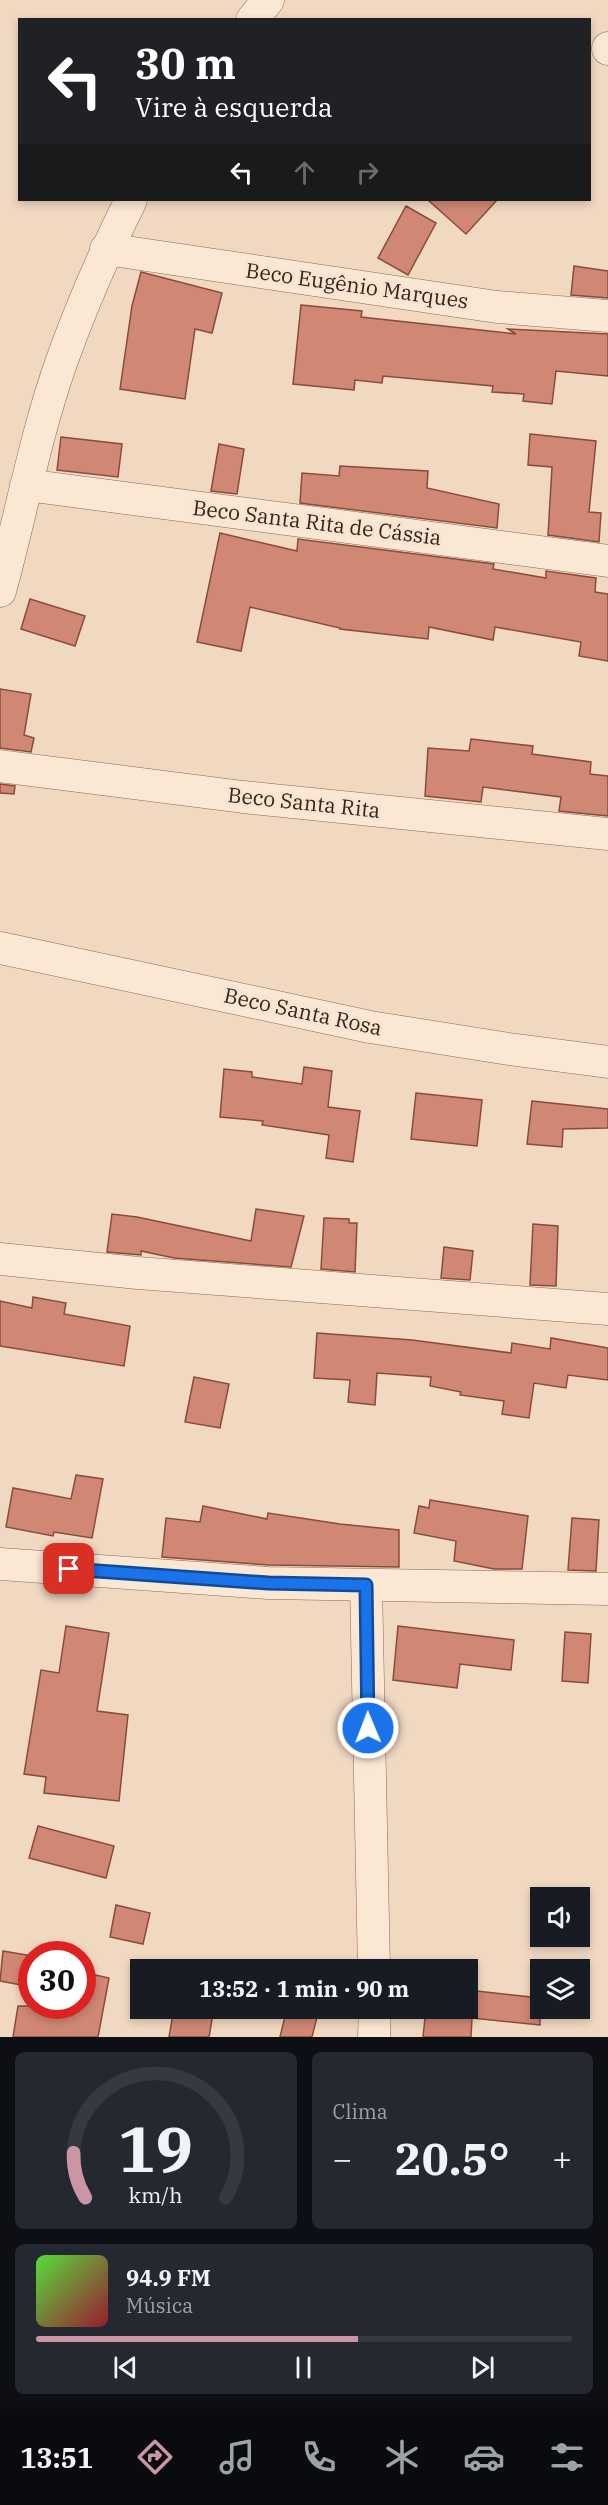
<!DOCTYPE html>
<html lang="pt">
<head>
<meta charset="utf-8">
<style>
  body { margin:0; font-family:"IBM Plex Serif",serif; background:#242831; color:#f1f3f6; height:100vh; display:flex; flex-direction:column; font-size:22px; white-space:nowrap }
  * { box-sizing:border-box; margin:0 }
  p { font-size:20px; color:#9ea1a6 }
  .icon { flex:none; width:33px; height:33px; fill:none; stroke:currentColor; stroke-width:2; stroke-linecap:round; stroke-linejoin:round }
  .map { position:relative; height:2037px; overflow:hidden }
  .drawer { display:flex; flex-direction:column; gap:15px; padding:15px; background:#0d0f14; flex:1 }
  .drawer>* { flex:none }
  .guide { position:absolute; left:18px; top:18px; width:573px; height:183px; border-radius:0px; box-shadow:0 3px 9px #0003; background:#202124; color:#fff; overflow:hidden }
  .tools { position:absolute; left:530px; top:1887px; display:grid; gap:12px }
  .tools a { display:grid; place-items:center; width:60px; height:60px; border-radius:0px; background:#171b24; box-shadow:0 3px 9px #0003; font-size:30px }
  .speed { position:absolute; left:18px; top:1941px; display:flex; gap:12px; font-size:30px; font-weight:700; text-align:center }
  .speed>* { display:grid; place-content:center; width:78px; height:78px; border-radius:50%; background:#171b24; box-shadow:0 3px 9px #0003; line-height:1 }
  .speed .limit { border:9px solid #d22; background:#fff; color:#111 }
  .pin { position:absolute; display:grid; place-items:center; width:51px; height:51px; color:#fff; margin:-26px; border-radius:12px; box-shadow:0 3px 9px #0006 }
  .me { position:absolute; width:66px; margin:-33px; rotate:359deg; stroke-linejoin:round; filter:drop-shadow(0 0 4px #0008) }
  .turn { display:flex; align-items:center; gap:21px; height:126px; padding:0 18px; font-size:27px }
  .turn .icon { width:78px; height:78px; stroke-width:2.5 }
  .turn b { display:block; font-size:42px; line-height:51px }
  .lanes { display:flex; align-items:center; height:57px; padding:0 18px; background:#0003; justify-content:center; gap:30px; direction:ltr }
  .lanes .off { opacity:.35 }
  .big { font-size:45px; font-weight:700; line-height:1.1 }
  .drawer .tile { flex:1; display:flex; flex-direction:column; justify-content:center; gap:9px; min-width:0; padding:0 21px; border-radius:9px; background:#242831 }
  .drawer .dial { align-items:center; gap:0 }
  .dial svg { height:156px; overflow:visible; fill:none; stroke:#363941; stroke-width:7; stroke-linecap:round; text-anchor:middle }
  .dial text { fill:#f1f3f6; stroke:none }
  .song { display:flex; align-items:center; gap:18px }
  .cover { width:72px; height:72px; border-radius:9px; background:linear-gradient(135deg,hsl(110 70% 55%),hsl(350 70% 35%)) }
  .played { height:6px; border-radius:3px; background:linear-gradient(90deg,#ca96a4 60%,#363941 60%) }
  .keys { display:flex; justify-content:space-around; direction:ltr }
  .heat { display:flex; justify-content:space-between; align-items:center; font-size:33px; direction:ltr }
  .drawer .tiles { flex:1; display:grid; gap:15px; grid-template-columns:1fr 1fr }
  .tile:last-child { grid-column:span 2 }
  .trip { position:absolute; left:130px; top:1959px; width:348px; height:60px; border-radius:0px; background:#171b24; box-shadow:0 3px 9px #0003; font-weight:700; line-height:60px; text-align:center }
  .tabs { display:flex; height:96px; justify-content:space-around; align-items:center; background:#090b0e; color:#9ea1a6 }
  .tabs .icon { width:42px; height:42px }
  .tabs .active { color:#ca96a4 }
  .tabs b { font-size:27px; color:#f1f3f6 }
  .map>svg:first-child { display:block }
  .building { fill:#d08875; stroke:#8a4b3d; stroke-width:1.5 }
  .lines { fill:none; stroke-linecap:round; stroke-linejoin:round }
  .street-casing { stroke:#8a6858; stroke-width:33 }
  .street { stroke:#fae7d4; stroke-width:32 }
  .route-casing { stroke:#114b97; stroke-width:15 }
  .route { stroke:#1a73e8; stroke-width:10 }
  .labels { text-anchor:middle; stroke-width:6; stroke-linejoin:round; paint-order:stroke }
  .street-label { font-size:21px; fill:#39241d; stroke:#f7e4d1 }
</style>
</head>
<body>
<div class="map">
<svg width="608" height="2037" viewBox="0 0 608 2037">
  <rect width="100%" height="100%" fill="#f0d8c1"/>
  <path class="building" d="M428 200H497L466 234Z
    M406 206 436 223 408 275 378 258Z
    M574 266 608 271V298L571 295Z
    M141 272 222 293 212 333 195 329 185 399 120 389 132 306Z
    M301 305 362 311 361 317 516 334 508 329 608 334V376L556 371 552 404 523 401 524 394 492 392 493 386 383 376 382 383 355 380 354 390 293 384Z
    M530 434 596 441 589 512 601 513 599 542 548 535 552 467 528 465Z
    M61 437 122 444 118 477 57 470Z
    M219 444 244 449 237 494 211 491Z
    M340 466 428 471 427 488 499 504 497 528 300 503 302 473 339 476Z
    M220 533 297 551 298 539 494 564 493 569 546 578V571L596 578 595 592 608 594V661L579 656 581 642 495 627 493 640 429 627 428 639 340 629V628L250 607 241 651 197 642Z
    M30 599 85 616 75 646 21 629Z
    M0 689 31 694 24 735 34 738 31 752 0 748Z
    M471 739 533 746 532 754 591 762 590 774 608 776V816L559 811 561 797 483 787 481 802 425 796 428 748 469 751Z
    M0 784 15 786 14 794 0 793Z
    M304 1067 332 1071 328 1107 360 1111 353 1162 326 1158 329 1135 262 1125 263 1121 220 1117 224 1069 252 1072V1077L302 1084Z
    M416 1093 482 1100 477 1146 411 1139Z
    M532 1101 608 1109V1128L563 1129 562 1147 527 1144Z
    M256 1209 304 1216 291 1267 174 1258 141 1251V1255L107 1252 112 1214 137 1217 251 1241Z
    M324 1218 349 1219V1223H357L355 1272 321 1269Z
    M533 1224 558 1226 556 1286 530 1285Z
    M444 1247 473 1251 470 1280 441 1278Z
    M33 1297 66 1303 64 1314 130 1326 124 1366 0 1346V1301L32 1308Z
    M317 1333 412 1340 511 1353 512 1343 550 1349 551 1338 608 1348V1380L568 1375 566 1388 534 1383 529 1418 502 1414 504 1401 460 1395 461 1392 430 1386 431 1377 377 1373 375 1405 348 1402 350 1380 314 1378Z
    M194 1377 229 1384 220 1428 185 1422Z
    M76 1475 103 1479 92 1538 54 1532 53 1536 6 1527 13 1488 71 1499Z
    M430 1500 528 1516 522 1569H494L454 1561 456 1541 414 1533 419 1506 429 1508Z
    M203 1506 267 1519 268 1513 340 1524 399 1530V1567L269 1565 162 1557 166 1518 200 1522Z
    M572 1518 599 1520 596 1571 568 1570Z
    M66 1626 109 1633 97 1711 128 1715 119 1801 44 1793 46 1777 24 1774 41 1670 59 1673Z
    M398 1626 514 1640 511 1670 460 1664 457 1688 393 1680Z
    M565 1632 591 1634 588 1683 562 1681Z
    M38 1826 114 1846 106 1878 29 1858Z
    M116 1905 150 1913 143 1944 110 1937Z
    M3 1951 32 1956V1987L0 1981Z
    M431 1960 471 1967 468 1987V1970H430Z
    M82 1972 109 1978 98 2037H13L18 2006H82Z
    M468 1990 540 1998V2025L472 2018 471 2037H423L426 2008H468Z
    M174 2008H214L209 2037H169Z
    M287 2008H301L318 2013 312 2037H280Z"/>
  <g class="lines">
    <g class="street-casing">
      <path id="street" d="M252 20 268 0
        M608 48V49
        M106 249 497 307 608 316
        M26 485 608 561
        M0 591C21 515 35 437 61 363 81 307 105 252 131 200
        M0 766 243 797 608 834
        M0 948 370 1027 509 1049 608 1062
        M0 1259 138 1273 608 1309
        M0 1564 268 1583 608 1589
        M366 1585 374 1970
        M374 2037 375 2008"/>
    </g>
    <use href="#street" class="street"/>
  </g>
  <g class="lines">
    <g class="route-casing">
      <path id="route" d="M69 1569 268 1583 366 1585 368 1728"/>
    </g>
    <use href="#route" class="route"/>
  </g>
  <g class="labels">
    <g class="street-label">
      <text transform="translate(357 286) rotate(8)" y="7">Beco Eugênio Marques</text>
      <text transform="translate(317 523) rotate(7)" y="7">Beco Santa Rita de Cássia</text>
      <text transform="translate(304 803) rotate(6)" y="7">Beco Santa Rita</text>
      <text transform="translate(303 1012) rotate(12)" y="7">Beco Santa Rosa</text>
    </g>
  </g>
</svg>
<div class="tools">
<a><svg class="icon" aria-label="sound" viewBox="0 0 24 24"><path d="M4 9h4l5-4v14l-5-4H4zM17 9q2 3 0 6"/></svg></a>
<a><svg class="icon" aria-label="layers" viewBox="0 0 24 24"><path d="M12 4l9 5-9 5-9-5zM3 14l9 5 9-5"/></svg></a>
</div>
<div class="speed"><div class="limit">30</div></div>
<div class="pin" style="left:69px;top:1569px;background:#d93025"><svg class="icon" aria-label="arrive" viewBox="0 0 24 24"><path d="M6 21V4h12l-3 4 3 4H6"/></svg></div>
<svg class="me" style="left:368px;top:1728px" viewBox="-20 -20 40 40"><circle r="17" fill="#1a73e8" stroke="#fff" stroke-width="3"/><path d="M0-11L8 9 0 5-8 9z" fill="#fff"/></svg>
<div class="trip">13:52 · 1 min · 90 m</div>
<div class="guide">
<div class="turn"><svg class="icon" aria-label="left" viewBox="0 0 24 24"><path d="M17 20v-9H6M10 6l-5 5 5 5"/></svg><div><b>30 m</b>Vire à esquerda</div></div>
<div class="lanes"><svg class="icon" aria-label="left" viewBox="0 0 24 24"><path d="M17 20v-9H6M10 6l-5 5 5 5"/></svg><svg class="icon off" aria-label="ahead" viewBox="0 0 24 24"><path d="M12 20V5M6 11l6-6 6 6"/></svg><svg class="icon off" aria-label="right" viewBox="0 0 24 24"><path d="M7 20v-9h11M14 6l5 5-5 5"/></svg></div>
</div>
</div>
<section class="drawer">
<div class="tiles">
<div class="tile dial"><svg viewBox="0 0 100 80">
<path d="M14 69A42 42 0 1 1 86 69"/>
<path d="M14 69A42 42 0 0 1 8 46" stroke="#ca96a4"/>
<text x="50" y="56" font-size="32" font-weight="700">19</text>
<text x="50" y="72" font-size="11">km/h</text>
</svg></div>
<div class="tile"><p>Clima</p>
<div class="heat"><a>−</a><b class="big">20.5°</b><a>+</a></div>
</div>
<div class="tile">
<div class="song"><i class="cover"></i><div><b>94.9 FM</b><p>Música</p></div></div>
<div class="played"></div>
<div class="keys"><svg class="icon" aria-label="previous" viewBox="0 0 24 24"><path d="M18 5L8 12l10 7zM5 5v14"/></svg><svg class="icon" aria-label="pause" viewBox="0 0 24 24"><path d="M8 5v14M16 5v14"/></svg><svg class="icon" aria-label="next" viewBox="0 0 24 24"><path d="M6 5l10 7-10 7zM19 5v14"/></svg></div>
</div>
</div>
</section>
<nav class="tabs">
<b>13:51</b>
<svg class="icon active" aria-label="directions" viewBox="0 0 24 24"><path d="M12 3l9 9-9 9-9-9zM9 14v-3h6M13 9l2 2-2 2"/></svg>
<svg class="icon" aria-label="music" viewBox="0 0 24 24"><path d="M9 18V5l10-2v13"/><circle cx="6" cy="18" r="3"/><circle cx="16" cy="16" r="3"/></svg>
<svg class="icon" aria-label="phone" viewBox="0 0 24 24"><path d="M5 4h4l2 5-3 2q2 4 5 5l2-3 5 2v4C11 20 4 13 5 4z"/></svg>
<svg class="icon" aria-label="climate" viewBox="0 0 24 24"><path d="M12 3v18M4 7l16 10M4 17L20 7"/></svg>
<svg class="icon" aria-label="car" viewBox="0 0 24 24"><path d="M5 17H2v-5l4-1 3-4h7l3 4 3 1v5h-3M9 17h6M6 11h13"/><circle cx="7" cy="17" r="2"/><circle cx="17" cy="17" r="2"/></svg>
<svg class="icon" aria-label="filters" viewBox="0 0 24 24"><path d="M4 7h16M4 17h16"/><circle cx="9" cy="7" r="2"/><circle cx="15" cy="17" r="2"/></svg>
</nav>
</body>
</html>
